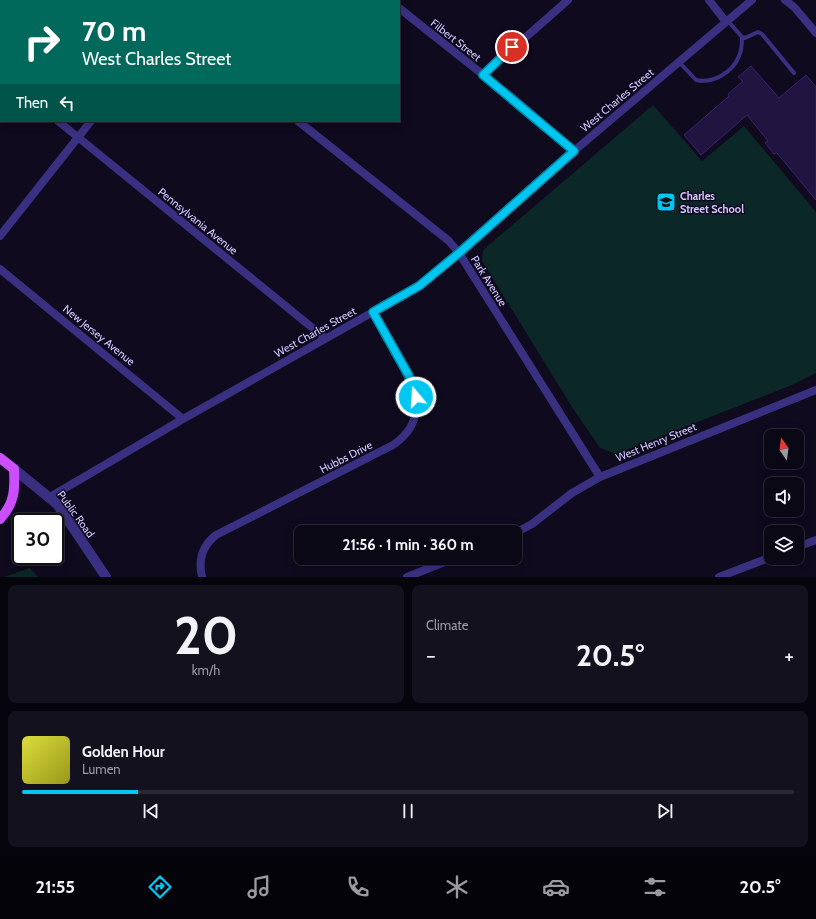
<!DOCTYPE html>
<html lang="en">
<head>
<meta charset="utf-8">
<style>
  body { margin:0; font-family:Cabin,sans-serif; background:#14111f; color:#f1f3f6; height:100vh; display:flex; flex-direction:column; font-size:15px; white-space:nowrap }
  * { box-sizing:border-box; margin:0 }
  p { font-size:13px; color:#9a9aa1 }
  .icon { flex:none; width:22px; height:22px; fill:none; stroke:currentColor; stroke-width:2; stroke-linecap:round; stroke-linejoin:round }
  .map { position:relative; height:577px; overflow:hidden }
  .sheet { display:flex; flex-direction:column; gap:8px; padding:8px; background:#06040c; flex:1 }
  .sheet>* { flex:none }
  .banner { position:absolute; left:0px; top:0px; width:400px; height:122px; box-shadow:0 2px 10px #0003,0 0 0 1px #2b2935; background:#00695c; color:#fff; overflow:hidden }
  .needle { width:26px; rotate:346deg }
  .controls { position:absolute; left:764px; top:429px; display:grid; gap:8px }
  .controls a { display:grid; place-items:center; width:40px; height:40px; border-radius:8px; background:#0b0816; box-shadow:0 2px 10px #0003,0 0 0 1px #2b2935; font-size:20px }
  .speed { position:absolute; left:12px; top:513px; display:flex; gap:8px; font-size:20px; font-weight:700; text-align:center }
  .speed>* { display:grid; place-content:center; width:52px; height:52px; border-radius:50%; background:#0b0816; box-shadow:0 2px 10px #0003,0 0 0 1px #2b2935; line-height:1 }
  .speed .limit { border:2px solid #111; border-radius:6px; background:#fff; color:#111 }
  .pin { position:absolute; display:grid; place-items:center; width:34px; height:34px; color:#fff; margin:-17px; border:2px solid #fff; border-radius:50%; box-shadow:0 1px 4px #0007 }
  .me { position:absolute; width:44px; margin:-22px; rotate:342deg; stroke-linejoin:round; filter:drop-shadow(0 0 3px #0008) }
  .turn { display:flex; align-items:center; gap:14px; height:84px; padding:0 16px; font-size:18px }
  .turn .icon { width:52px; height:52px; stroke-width:2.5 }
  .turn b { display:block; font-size:28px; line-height:34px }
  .then { display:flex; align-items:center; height:38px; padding:0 16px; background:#0003; gap:8px; font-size:15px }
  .big { font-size:30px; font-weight:800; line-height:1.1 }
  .sheet .card { flex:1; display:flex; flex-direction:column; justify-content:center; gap:6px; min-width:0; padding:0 14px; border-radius:8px; background:#14111f }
  .sheet .dial { align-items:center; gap:0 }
  .dial b { font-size:52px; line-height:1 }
  .song { display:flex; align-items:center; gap:12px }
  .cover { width:48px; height:48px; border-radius:6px; background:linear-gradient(135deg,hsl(60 70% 55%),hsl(60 70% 35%)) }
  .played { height:4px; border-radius:2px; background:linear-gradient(90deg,#00c6f2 15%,#2b2935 15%) }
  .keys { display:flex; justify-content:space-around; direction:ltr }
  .heat { display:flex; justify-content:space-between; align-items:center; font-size:22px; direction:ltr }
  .sheet .tiles { flex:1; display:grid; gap:8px; grid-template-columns:1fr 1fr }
  .card:last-child { grid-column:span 2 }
  .trip { position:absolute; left:294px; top:525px; width:228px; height:40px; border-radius:8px; background:#0b0816; box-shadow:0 2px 10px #0003,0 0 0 1px #2b2935; font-weight:800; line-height:40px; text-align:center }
  .dock { display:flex; height:64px; justify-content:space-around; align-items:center; background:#040309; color:#9a9aa1 }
  .dock .icon { width:28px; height:28px }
  .dock .active { color:#00c6f2 }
  .dock b { font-size:18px; color:#f1f3f6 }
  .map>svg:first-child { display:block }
  .green { fill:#0c2728 }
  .building { fill:#211441; stroke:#39236f }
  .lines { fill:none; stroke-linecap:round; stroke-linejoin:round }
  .service { stroke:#393082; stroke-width:4 }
  .minor { stroke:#393082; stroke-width:8 }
  .tertiary { stroke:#393082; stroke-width:10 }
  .primary { stroke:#cb4eff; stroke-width:10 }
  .route-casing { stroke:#00819d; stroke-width:10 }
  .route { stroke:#00c6f2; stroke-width:7 }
  .labels { text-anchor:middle; stroke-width:3; stroke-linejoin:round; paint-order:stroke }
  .street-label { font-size:11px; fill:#d2c7ff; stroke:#0f0a1e }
  .poi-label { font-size:11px; font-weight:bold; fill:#d2c7ff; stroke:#0f0a1e; text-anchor:start }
</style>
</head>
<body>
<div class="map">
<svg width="816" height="577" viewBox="0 0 816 577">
  <rect width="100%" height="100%" fill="#0f0a1e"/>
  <path class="green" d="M653 105 702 161 744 126 816 212V373L792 385 616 454 600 448 572 407 482 261 483 250Z
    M30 568 38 577H4Z"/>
  <path class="building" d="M751 66 779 98 806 75 816 87V200L777 153 774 154 765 143 768 141 747 115 701 155 684 135 729 96 728 94 743 81 738 77Z"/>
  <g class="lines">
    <path class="service" d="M728 21 742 37 745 38 758 32 762 34 794 73
      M679 62 696 80C713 84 733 72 739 56 742 50 742 43 742 37"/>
    <path class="minor" d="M146 0 147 1
      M389 0 390 1
      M709 0 726 22
      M785 0 795 8 816 33
      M187 1 188 0
      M399 8 515 100 574 151
      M0 74H1
      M483 75 568 0
      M58 121 325 338
      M298 121 449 241 459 253 600 477
      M0 236 91 121
      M0 269 183 419
      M50 497 183 419 419 286 459 253 574 151 752 0
      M515 533 532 524 572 493 600 477 816 390
      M797 547 816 540
      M202 577C198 560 202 546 216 535L393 445C430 420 415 388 397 356 389 341 381 327 373 313
      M407 577 455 558
      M719 577 771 557"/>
    <path class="tertiary" d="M14 469 57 504 106 577"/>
    <path class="primary" d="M0 458 14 469C15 489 15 503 0 519"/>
  </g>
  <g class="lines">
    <g class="route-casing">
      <path id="route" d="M416 397 409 376 373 312 419 286 459 253 574 151 483 75 512 47"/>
    </g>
    <use href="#route" class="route"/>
  </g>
  <defs>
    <g id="school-square" transform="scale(1)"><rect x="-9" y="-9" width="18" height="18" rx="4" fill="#00c6f2" stroke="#0f0a1e"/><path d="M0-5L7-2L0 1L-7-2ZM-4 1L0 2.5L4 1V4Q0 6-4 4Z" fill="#111"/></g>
  </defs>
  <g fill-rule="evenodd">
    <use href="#school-square" x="666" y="202"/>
  </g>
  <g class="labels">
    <g class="street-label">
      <text transform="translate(456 40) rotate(38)" y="4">Filbert Street</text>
      <text transform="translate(617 100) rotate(-40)" y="4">West Charles Street</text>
      <text transform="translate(198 221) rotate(39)" y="4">Pennsylvania Avenue</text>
      <text transform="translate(489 281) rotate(58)" y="4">Park Avenue</text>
      <text transform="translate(315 332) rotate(-29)" y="4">West Charles Street</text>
      <text transform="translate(99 335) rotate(39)" y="4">New Jersey Avenue</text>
      <text transform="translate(656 442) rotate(-22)" y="4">West Henry Street</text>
      <text transform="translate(346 457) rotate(-27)" y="4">Hubbs Drive</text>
      <text transform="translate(76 514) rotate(54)" y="4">Public Road</text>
    </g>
    <g class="poi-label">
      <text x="680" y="200">Charles<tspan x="680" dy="13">Street School</tspan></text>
    </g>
  </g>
</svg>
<div class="controls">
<a><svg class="needle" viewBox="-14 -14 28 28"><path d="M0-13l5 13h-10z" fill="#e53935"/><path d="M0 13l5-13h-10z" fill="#9a9aa1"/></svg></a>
<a><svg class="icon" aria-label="sound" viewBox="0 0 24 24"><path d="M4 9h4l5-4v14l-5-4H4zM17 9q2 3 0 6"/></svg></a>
<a><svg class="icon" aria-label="layers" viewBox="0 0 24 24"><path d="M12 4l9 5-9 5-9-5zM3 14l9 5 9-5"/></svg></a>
</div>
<div class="speed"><div class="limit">30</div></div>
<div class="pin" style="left:512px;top:47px;background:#d93025"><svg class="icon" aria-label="arrive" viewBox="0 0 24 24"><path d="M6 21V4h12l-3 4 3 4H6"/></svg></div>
<svg class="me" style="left:416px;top:397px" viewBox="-20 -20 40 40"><circle r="17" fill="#00c6f2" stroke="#fff" stroke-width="3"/><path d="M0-11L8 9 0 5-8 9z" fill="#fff"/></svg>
<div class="trip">21:56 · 1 min · 360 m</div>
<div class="banner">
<div class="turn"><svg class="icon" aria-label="right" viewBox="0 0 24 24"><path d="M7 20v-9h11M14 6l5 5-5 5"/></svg><div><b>70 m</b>West Charles Street</div></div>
<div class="then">Then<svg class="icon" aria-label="left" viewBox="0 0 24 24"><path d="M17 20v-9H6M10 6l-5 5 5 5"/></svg></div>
</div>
</div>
<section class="sheet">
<div class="tiles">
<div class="card dial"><b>20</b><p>km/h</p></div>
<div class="card"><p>Climate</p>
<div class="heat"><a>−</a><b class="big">20.5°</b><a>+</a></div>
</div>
<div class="card">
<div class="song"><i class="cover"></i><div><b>Golden Hour</b><p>Lumen</p></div></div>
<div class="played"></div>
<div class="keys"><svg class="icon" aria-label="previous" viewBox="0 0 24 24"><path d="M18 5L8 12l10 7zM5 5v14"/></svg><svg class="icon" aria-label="pause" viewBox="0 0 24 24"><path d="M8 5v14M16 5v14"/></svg><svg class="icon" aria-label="next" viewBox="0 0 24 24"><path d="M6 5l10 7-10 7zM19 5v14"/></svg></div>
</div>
</div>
</section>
<nav class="dock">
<b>21:55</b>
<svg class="icon active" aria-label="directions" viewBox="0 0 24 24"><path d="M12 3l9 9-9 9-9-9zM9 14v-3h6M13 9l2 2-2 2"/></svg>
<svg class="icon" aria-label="music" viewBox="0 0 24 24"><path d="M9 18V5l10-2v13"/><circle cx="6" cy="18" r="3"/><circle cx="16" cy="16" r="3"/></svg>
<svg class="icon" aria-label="phone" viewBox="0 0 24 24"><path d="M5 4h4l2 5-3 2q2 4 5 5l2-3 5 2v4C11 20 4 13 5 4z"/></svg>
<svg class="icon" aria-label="climate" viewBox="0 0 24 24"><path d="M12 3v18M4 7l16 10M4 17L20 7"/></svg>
<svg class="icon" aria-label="car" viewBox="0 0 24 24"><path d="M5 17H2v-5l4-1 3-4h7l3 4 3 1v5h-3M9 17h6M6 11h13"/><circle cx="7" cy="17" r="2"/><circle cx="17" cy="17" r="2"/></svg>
<svg class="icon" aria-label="filters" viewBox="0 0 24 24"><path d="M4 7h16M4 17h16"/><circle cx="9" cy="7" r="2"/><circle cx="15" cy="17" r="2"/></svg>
<b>20.5°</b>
</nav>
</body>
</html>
